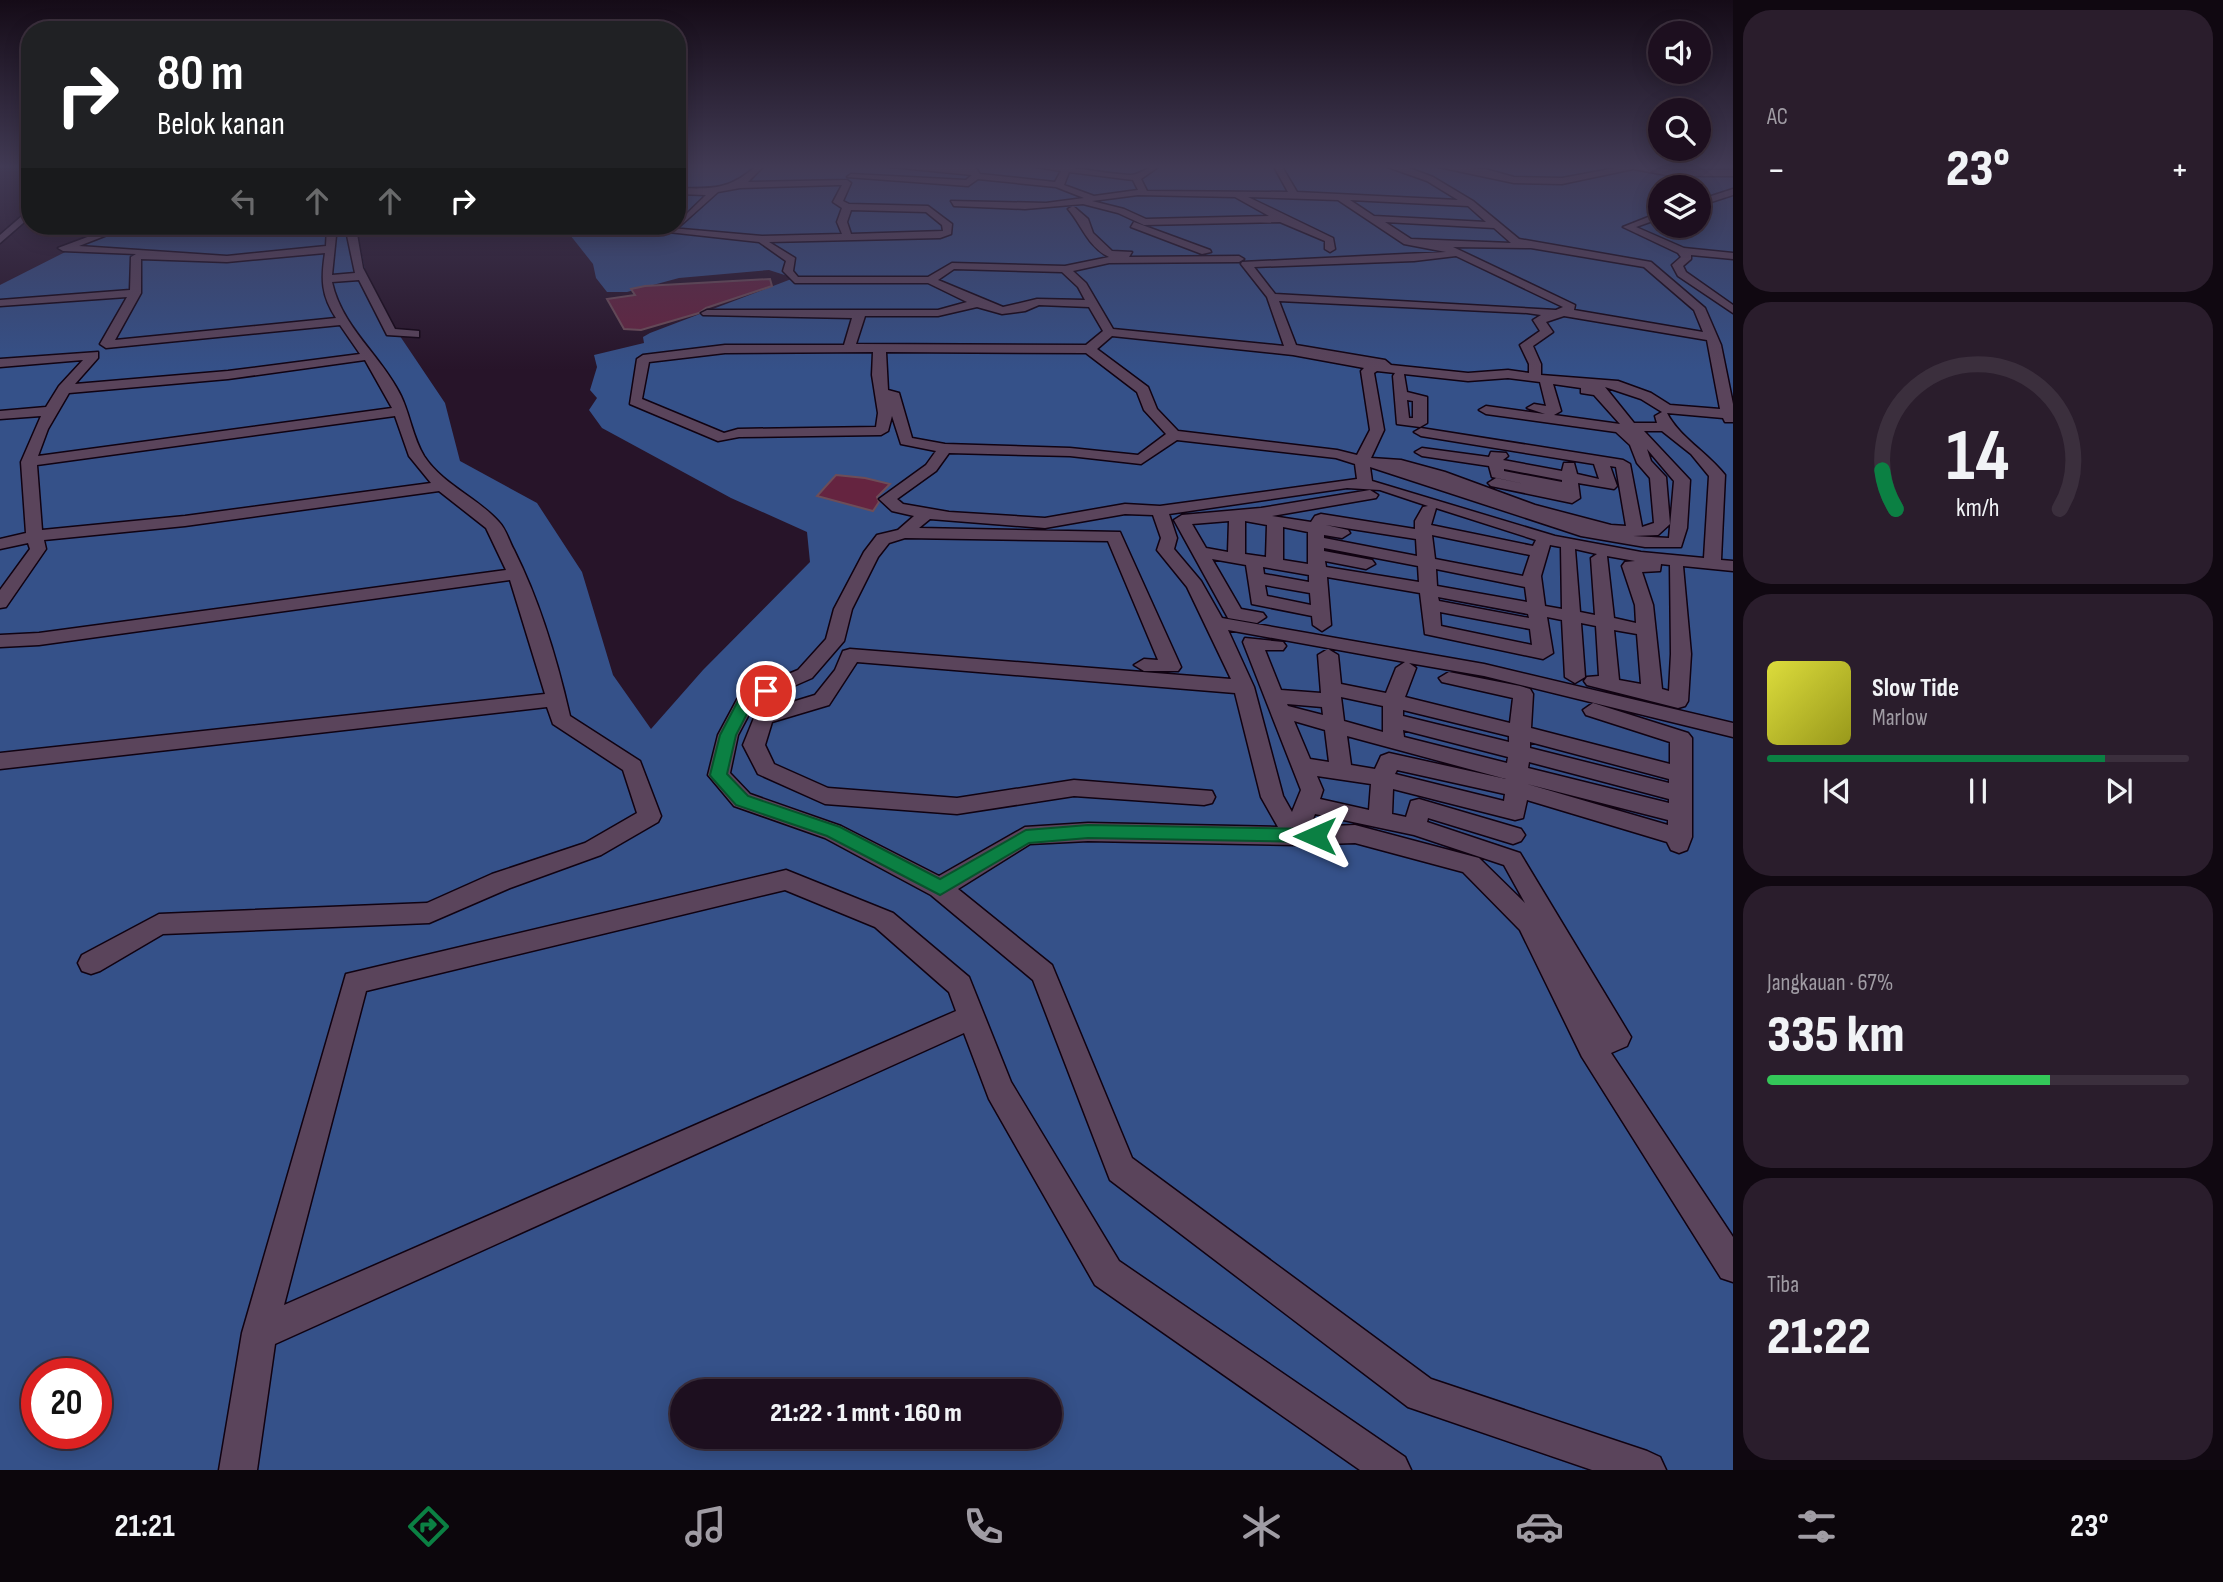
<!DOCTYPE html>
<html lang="id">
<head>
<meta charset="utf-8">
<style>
  body { margin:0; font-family:"Sofia Sans Condensed",sans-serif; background:#2a1d2c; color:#f1f3f6; height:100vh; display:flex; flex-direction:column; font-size:26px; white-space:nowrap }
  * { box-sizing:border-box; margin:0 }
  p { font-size:23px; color:#a09ca4 }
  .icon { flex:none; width:38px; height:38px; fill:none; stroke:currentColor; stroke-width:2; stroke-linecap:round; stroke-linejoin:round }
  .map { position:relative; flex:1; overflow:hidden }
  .sheet { display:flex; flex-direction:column; gap:10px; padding:10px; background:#100811; width:490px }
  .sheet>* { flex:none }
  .hud { position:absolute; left:21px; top:21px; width:665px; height:214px; border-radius:28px; box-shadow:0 4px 18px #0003,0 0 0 2px #3b2f3d; background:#202124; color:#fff; overflow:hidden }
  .tools { position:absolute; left:1648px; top:21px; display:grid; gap:14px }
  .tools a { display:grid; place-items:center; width:63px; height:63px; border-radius:50%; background:#1d0f1f; box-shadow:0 4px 18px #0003,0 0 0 2px #3b2f3d; font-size:35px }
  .speed { position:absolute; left:21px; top:1358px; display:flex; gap:14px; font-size:35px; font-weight:700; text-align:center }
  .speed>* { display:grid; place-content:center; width:91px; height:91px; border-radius:50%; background:#1d0f1f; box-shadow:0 4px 18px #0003,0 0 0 2px #3b2f3d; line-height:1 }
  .speed .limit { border:10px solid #d22; background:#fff; color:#111 }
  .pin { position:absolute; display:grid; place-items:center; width:60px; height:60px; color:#fff; margin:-30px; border:4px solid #fff; border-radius:50%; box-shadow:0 2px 7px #0007 }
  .me { position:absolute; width:77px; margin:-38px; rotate:270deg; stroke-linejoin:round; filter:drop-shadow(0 0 5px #0008) }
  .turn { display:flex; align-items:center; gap:24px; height:147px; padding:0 21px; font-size:32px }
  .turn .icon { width:91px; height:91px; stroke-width:2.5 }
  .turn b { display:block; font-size:49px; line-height:60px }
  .lanes { display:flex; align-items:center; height:66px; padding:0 21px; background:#0003; justify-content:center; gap:35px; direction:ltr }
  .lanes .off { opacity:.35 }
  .big { font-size:52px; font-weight:800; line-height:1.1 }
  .sheet .card { flex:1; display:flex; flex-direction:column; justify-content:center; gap:10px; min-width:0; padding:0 24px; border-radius:28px; background:#2a1d2c }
  .sheet .dial { align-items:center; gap:0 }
  .dial svg { height:182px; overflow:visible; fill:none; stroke:#3b2f3d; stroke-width:7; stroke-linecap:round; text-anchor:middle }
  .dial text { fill:#f1f3f6; stroke:none }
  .song { display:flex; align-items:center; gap:21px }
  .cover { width:84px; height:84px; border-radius:10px; background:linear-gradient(135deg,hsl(60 70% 55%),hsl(60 70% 35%)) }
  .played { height:7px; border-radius:4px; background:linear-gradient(90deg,#0b8043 80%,#3b2f3d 80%) }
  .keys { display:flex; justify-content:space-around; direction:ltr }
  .heat { display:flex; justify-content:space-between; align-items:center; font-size:38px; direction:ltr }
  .charge { height:10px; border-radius:5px; background:linear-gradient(90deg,#34c759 67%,#3b2f3d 0) }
  .trip { position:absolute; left:670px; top:1379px; width:392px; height:70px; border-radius:35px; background:#1d0f1f; box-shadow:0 4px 18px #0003,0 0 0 2px #3b2f3d; font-weight:800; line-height:70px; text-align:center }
  .tab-bar { display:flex; height:112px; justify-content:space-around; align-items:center; background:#0c060c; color:#a09ca4 }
  .tab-bar .icon { width:49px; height:49px }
  .tab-bar .on { color:#0b8043 }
  .tab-bar b { font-size:32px; color:#f1f3f6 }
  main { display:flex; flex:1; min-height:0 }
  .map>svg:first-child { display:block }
  .water { fill:#355189; fill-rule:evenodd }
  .building { fill:#652440; stroke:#6d4d58; stroke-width:2 }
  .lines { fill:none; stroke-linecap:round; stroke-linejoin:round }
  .minor-casing { stroke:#100211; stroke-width:3 }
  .minor { fill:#5a445b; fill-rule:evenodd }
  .route { fill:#0b8043; stroke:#07532c; stroke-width:2 }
</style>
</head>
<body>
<main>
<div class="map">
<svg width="1733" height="1470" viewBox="0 0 1733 1470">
  <rect width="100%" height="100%" fill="#271429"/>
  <path class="water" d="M677 165H1733V1470H0V285L81 244 131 226H356L369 290 445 403 460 461 537 503 582 572 613 675 651 729 703 670 810 562 807 532 731 498 602 428 589 410 597 398 590 390 597 367 594 355 644 343 643 337 650 333 794 278 769 270 679 278 627 292H607L596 278 593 264 563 226H677ZM1661 187H1699V226H1661ZM37 1374H96V1433H37ZM682 1391H1050V1437H682Z"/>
  <path class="building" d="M770 279 772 286 706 308 699 313 641 330 624 329 607 299 635 295 631 289 645 286Z
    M836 475 865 478 890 484 877 497 879 502 873 511 817 496Z"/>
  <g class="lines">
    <g class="minor-casing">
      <path id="minor" d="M757 165H765L748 182 847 180 851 183 843 201 849 204 928 206 952 224 951 234 940 238 769 242 795 258 793 271 798 277H928L952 263 1065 266 1109 257C1088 247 1082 225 1068 209L1073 206 1088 219 1093 233 1112 251 1132 252 1129 257 1239 256 1244 259 1239 262 1109 263 1073 271 1086 283 1113 329 1284 346 1267 297 1241 264 1242 262 1446 252 1404 244 1338 200 1248 197 1333 238 1335 249 1330 252 1325 249V241L1280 222 1144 225 1118 213 1083 204 1025 209 954 206 951 201 1046 203 1084 198 1056 187 978 179 968 186 847 177 851 174 966 180 972 175 871 165 976 168 980 174 1055 182 1061 171 1025 165C1060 163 1095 173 1130 175 1141 175 1149 165 1161 165L1141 179 1147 191 1288 192 1273 165H1281L1297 192 1458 200 1427 181 1382 165H1401L1433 177 1473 201 1519 239 1651 262 1705 308 1721 345 1733 404V422H1725L1723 418 1667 413C1679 437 1707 452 1725 475L1721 560 1733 561V571L1683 566 1691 654 1688 701 1685 706 1678 708 1587 685 1584 681 1587 677 1599 676 1596 626 1581 623 1585 677 1575 683 1565 677 1562 620 1547 617 1553 653 1543 659 1425 634 1420 593 1327 577 1331 625 1322 631 1313 625 1312 616 1252 604 1246 565 1212 559 1241 609 1263 613 1266 617 1257 623 1228 618 1174 520 1182 515 1261 508 1370 490 1378 495 1376 498 1272 516 1311 522 1315 516 1321 514 1415 529V521L1423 507 1428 506 1380 490 1347 488 1169 514 1177 538 1174 549 1201 581 1222 618 1484 664 1733 723V737L1484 676 1409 663 1416 668 1405 697 1510 723 1513 698 1442 682 1439 678 1449 672 1520 686 1530 689 1533 694 1531 728 1670 764V742L1586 715 1583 710 1593 703 1688 733 1692 738V837L1687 850 1679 853 1671 850 1667 842 1527 800 1523 818 1515 820 1393 789 1392 814 1406 817 1411 801 1419 799 1521 829 1525 835 1521 841 1513 844 1428 818 1427 822 1520 853 1631 1037 1627 1046 1611 1053 1733 1237V1282L1721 1278 1582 1057 1520 930 1463 872 1355 843 1295 845 1088 841 1030 844 958 889 1052 965 1132 1158 1431 1379 1647 1451 1660 1457 1666 1470H1592L1408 1407 1110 1180 1033 980 931 895 825 838 734 806 708 775 718 735 740 694 798 670 826 639 834 609 864 552 877 535 898 530 914 516 892 511 879 499 926 465 936 451 901 444 892 416 888 431 881 435 739 437 718 441 630 404 637 359 643 355 725 345H844L852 318 703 315 701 313 707 310H938L967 302 928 283H795L783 271 786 261 759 242 614 226H648L762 236 842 234 837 222 842 208 833 202 842 185H838L740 188 718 192 680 226H674L706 195 677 194V188C713 189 730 190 757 165ZM1069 172 1133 180 1138 190 1094 196 1064 185ZM1138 195 1235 197 1269 216 1146 219 1124 209 1092 201ZM1350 200 1468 206 1486 222 1374 216ZM851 210 926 212 942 225 943 231 851 234 847 222ZM1385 222 1494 228 1511 243 1411 239ZM1453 247 1531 248 1644 267 1694 310 1703 332 1574 310 1575 305ZM1456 256 1563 307 1556 310 1275 294 1254 267 1414 261ZM954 269 1062 272 1078 287 1085 300 1037 299 1003 307 938 280ZM1279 301 1527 313 1541 315 1533 320 1540 331 1520 345 1529 364V373L1508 370 1468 373 1391 365 1385 360 1296 345ZM1039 305 1089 307 1103 331 1086 345 856 344 865 316H938L977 307 1002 314 1025 311ZM1564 316 1707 340 1720 409 1670 405 1651 393 1618 381 1541 375V364L1533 346 1553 332 1546 322ZM1112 336 1293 355 1364 368 1361 371 1370 430 1357 455 1337 450 1178 431 1157 409 1148 387 1097 349ZM873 352 872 375 878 413 876 427 738 429 724 433 642 399 649 362 725 353ZM886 352 1086 353 1137 392 1144 410 1166 434 1138 455 1070 448 945 444 912 438 899 393 888 390ZM1377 371 1395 373 1393 376 1397 424 1420 427 1427 423V397L1407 392 1404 374 1468 381 1508 378 1540 382 1546 406 1534 404 1527 408 1545 414 1486 406 1479 410 1486 414 1616 432 1630 445 1637 463 1650 478 1654 523 1642 527 1630 464 1623 460 1421 428 1414 432 1421 436 1594 464 1599 479 1577 474 1574 463H1564L1562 471 1503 460 1508 456 1506 453 1491 452 1489 457 1422 448 1415 452 1422 456 1489 466 1492 477 1563 492 1496 478 1488 483 1491 486 1572 503 1580 498 1578 483 1614 489 1617 486 1610 466 1616 467 1626 526 1611 525 1535 505 1445 472 1401 460 1371 458 1384 430 1374 373ZM1553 384 1581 388V393L1594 395 1620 424 1554 415 1561 411ZM1605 387 1641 399 1662 412 1655 416 1657 423H1634ZM1407 400 1413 401V418H1409ZM1644 431H1662L1691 454 1709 476 1704 558 1641 552 1555 536 1372 481 1370 467 1581 536 1645 547H1681L1687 528 1690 480ZM1177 440 1336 458 1355 464 1357 479 1160 506 1125 504 1045 518 949 512 903 504 897 499 936 471 949 453 1070 456 1141 464ZM1647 449 1674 481 1669 538 1633 536 1658 535 1670 524 1666 477 1651 461ZM1504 469 1562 480V482L1504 471ZM1436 508 1536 540 1533 546 1431 525ZM1125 514 1153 515 1161 538 1157 550 1187 587 1231 679 850 649 843 651 835 670 815 695 756 713 743 745 758 774 825 804 957 814 1074 796 1204 805 1212 803 1215 797 1212 791 1074 780 957 798 828 788 774 764 765 745 772 722 829 705 857 662 1235 693 1261 797 1278 827 1088 823 1025 827 939 876 841 826 750 794 730 773 738 735 755 703 812 678 844 641 852 609 878 557 889 543 905 538 1108 541 1158 660 1144 659 1134 665 1144 671H1178L1181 667 1120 532 919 528 930 519 1045 528ZM1229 521 1228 552 1206 548 1192 524ZM1245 521 1267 525 1266 557 1245 554ZM1326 525 1416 539 1417 556 1324 538V535L1342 538 1350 533 1348 530ZM1283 527 1308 532V564L1283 560ZM1432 535 1530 555 1523 576 1435 559ZM1550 545 1561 547 1562 609 1545 606 1541 576ZM1324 548 1418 566 1419 582 1326 567 1325 561 1366 569 1375 564 1372 560 1324 551ZM1575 549 1597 554 1591 558 1595 615 1580 612ZM1607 556 1635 561 1625 562 1622 566 1635 605 1636 623 1614 618ZM1661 564 1670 565 1671 654 1669 691 1662 689 1653 605 1642 572 1660 571ZM1263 567 1309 575V582L1264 574ZM1436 569 1525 587 1527 602 1437 586ZM1265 585 1310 593 1311 605 1267 596ZM1438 597 1528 614 1529 618 1439 601ZM1440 612 1530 629 1532 645 1441 626ZM1228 630 1405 662 1396 668 1386 693 1341 684 1338 655 1328 649 1318 655 1321 693 1281 690 1265 650H1283L1286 646 1283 642 1245 638 1243 642 1301 790 1292 812 1283 796 1254 687ZM1614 630 1637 634 1641 684 1619 680ZM1341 697 1383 706V732L1344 721ZM1287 704 1322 707 1323 715 1288 706ZM1403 710 1509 736V742L1403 716ZM1294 721 1325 730 1329 762 1310 759ZM1403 730 1508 757 1507 763 1404 737ZM1347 736 1506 779 1389 753 1381 756 1375 769 1351 765ZM1530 742 1669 779V783L1530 748ZM1529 762 1669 799V803L1528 768ZM1397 770 1505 794 1504 801 1395 774ZM1317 776 1371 784 1369 810 1320 799 1323 790ZM1527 784 1668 820V825ZM1315 814 1414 835 1504 865 1525 903 1479 858 1355 825 1310 827Z
        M1429 165 1485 169 1514 177 1562 178 1632 165 1672 170H1733V176H1672L1633 169 1562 184 1514 183Z
        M1733 189V195L1699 206V200Z
        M30 209V217L0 243V235Z
        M1661 212V218L1636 227 1684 248 1733 253V259L1691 255V259L1683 266 1686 272 1733 305V313L1678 276 1672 265 1681 257 1678 253 1623 227Z
        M1134 222 1210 250 1211 252 1202 254 1131 227Z
        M117 226H130L79 246 227 256 326 246 327 226H337L332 275 355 273 345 226H355V229L432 226 427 229 357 234 363 268 395 329 419 331V337L387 335 359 280 332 282C342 328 381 355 401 396 410 415 413 438 424 456 443 485 477 497 499 522 506 529 509 541 514 550 540 602 557 659 570 716L640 761 661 816 658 822 601 855 510 888 429 923 163 934 100 971 91 974 82 971 78 963 82 955 159 914 427 903 492 874 585 843 637 813 623 770 553 724 547 707 0 769V753L545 694 510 580 39 645 0 647V635L39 633 506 570 486 528 439 491 185 526 44 540 46 549 6 607 0 608V590L30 549 28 543 0 549V539L26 533 21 462 41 416 0 419V411L46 407 59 386 83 360 0 367V359L98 352V358L75 384 228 371 360 354 340 325 106 348 100 344 127 297 0 306V300L130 290 131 257 136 254 63 251 58 248ZM325 253C321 279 321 295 336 318L115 340 141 293V259L227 262ZM365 360 392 408 38 456 48 429 69 393 228 379ZM395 416 409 456 431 483 185 516 42 530 37 465Z
        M786 870 893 913 969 977 1011 1082 1119 1261 1405 1457 1411 1470H1360L1095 1285 989 1099 964 1033 275 1344 257 1470H219L242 1333 346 974ZM785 890 875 927 949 992 956 1011 284 1305 366 991Z"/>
    </g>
    <use href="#minor" class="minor"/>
  </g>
  <linearGradient id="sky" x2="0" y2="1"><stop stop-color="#150b17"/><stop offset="0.45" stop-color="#413a54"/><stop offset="1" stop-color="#413a54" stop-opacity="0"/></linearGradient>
  <rect width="1733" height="370" fill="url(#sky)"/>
  <path class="route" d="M766 686 774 691 753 702 736 735 727 774 748 796 840 827 940 879 1026 830 1088 825 1315 829 1324 836 1315 842 1088 838 1029 843 940 895 827 836 736 805 713 779 710 775 720 735 739 699Z"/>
</svg>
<div class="tools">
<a><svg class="icon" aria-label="sound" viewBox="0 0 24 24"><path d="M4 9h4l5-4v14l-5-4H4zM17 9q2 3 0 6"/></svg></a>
<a><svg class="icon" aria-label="search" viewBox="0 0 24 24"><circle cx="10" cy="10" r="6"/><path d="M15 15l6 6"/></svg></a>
<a><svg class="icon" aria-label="layers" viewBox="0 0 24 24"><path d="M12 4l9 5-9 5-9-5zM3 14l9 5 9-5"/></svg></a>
</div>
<div class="speed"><div class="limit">20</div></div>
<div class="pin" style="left:766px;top:691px;background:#d93025"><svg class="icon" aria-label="arrive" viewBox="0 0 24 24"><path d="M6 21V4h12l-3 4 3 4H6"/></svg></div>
<svg class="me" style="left:1315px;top:836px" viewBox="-20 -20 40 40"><path d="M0-17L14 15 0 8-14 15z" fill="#0b8043" stroke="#fff" stroke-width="4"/></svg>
<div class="trip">21:22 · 1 mnt · 160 m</div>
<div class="hud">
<div class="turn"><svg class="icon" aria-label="right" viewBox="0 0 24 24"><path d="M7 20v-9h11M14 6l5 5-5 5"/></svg><div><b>80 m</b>Belok kanan</div></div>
<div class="lanes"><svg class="icon off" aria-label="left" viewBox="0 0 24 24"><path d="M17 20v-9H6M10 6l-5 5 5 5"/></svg><svg class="icon off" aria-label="ahead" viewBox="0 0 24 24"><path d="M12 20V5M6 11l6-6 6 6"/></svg><svg class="icon off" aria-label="ahead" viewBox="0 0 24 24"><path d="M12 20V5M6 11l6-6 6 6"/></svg><svg class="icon" aria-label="right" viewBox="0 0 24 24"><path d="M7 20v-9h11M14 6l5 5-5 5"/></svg></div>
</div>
</div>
<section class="sheet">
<div class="card"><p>AC</p>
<div class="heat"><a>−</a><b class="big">23°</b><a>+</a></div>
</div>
<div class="card dial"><svg viewBox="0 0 100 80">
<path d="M14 69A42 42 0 1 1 86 69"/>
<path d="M14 69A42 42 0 0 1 8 52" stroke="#0b8043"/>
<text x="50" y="56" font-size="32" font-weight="700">14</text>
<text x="50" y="72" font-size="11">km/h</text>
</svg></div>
<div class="card">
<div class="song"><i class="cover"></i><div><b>Slow Tide</b><p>Marlow</p></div></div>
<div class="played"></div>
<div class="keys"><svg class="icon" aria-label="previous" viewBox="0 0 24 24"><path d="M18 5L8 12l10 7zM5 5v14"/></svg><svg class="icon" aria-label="pause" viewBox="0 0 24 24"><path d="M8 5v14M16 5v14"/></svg><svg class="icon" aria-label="next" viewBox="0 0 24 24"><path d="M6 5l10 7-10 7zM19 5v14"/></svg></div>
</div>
<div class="card"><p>Jangkauan · 67%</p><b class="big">335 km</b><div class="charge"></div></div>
<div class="card"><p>Tiba</p><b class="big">21:22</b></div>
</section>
</main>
<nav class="tab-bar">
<b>21:21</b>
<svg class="icon on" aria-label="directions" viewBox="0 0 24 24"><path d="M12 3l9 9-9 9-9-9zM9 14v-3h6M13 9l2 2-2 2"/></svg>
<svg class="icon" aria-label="music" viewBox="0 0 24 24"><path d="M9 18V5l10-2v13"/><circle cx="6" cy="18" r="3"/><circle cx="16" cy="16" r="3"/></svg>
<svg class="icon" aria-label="phone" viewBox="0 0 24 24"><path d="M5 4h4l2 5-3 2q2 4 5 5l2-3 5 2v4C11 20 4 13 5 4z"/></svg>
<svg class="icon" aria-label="climate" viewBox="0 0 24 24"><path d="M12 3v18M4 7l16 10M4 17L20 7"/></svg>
<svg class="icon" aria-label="car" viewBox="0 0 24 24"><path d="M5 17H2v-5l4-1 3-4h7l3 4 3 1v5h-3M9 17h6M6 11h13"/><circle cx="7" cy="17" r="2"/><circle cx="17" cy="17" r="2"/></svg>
<svg class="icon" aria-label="filters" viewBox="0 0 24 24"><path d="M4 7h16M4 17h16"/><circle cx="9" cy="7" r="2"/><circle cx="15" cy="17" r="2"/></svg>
<b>23°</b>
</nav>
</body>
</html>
